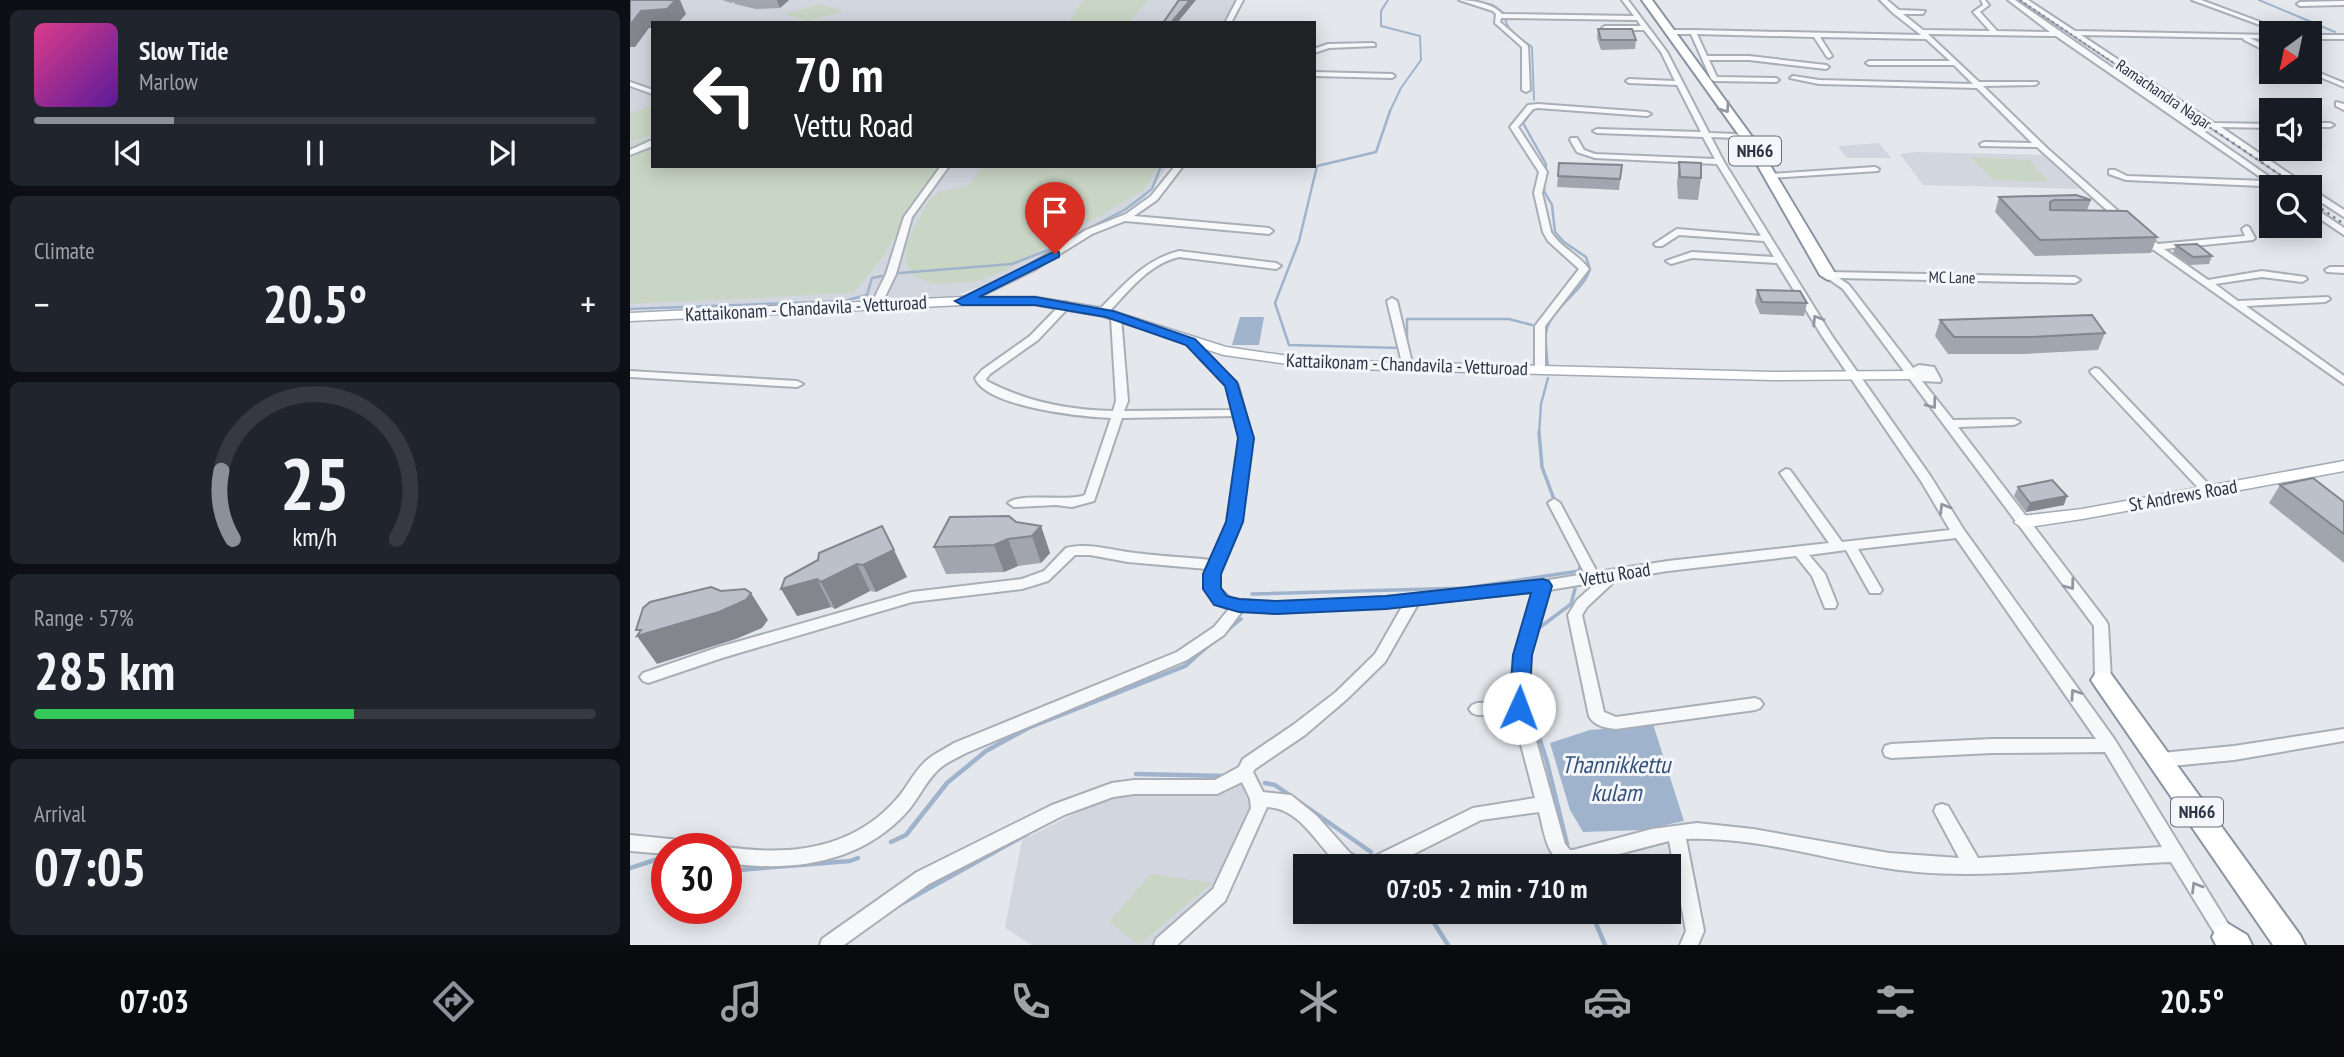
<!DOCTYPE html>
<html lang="en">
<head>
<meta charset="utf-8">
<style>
  body { margin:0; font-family:"PT Sans Narrow",sans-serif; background:#20242c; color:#f1f3f6; height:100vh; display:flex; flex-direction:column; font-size:26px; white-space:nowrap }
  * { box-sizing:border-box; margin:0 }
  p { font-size:23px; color:#9ea1a6 }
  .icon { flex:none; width:38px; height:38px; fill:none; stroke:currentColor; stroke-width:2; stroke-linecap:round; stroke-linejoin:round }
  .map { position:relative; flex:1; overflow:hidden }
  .side { display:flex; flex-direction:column; gap:10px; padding:10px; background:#0d0f14; width:630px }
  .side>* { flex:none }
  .top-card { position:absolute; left:21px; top:21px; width:665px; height:147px; border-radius:0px; box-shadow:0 4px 18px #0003; background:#202124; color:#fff; overflow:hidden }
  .needle { width:46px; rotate:213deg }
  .tools { position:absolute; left:1629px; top:21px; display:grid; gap:14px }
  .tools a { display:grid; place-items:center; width:63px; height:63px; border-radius:0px; background:#171b24; box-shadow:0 4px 18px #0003; font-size:35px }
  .speed { position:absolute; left:21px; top:833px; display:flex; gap:14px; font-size:35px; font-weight:700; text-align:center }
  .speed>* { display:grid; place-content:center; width:91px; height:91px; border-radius:50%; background:#171b24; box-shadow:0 4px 18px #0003; line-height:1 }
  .speed .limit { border:10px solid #d22; background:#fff; color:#111 }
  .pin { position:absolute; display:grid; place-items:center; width:60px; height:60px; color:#fff; margin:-72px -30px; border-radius:50% 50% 50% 0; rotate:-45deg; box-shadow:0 0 7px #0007 }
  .pin .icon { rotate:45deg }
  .me { position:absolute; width:77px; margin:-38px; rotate:2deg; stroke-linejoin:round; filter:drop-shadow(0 0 5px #0008) }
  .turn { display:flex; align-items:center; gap:24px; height:147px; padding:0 28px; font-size:32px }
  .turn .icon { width:91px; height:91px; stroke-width:2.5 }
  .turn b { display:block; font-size:49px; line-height:60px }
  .big { font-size:52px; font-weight:600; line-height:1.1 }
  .side .tile { flex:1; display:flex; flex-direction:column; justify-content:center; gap:10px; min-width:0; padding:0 24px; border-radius:10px; background:#20242c }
  .side .dial { align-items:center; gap:0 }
  .dial svg { height:182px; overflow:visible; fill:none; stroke:#363941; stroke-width:7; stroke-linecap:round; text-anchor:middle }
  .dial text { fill:#f1f3f6; stroke:none }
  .song { display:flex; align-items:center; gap:21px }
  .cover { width:84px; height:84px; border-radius:10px; background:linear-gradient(135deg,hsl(330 70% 55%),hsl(270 70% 35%)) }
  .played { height:7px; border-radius:4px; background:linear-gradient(90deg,#8c9099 25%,#363941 25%) }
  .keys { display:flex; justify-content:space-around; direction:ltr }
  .heat { display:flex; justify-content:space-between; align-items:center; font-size:38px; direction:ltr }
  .charge { height:10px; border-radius:5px; background:linear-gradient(90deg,#34c759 57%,#363941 0) }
  .trip { position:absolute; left:663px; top:854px; width:388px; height:70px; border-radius:0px; background:#171b24; box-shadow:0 4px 18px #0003; font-weight:600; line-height:70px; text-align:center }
  .menu { display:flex; height:112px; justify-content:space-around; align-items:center; background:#090b0e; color:#9ea1a6 }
  .menu .icon { width:49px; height:49px }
  .menu .selected { color:#8c9099 }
  .menu b { font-size:32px; color:#f1f3f6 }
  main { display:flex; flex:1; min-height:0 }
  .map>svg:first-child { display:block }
  .built { fill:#d2d6de }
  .green { fill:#c9d6c5 }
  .water { fill:#9fb4cc }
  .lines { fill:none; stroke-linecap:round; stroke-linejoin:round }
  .stream-far3 { stroke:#9fb4cc; stroke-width:2 }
  .stream-far2 { stroke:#9fb4cc; stroke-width:2.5 }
  .stream-far1 { stroke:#9fb4cc; stroke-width:3.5 }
  .stream { stroke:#9fb4cc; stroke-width:4.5 }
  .minor-casing { stroke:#a9aeb7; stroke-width:4 }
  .major-casing { stroke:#a3abb8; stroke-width:3 }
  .highway-casing { stroke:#8b94a3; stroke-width:4 }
  .minor { fill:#f7f8fa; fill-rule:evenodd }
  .major { fill:#fff; fill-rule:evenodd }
  .highway { fill:#fff; fill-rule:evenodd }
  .rail-far1 { stroke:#7d8696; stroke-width:2; stroke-dasharray:2 3.5; stroke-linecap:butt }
  .rail { stroke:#7d8696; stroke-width:2.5; stroke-dasharray:2.5 4.5; stroke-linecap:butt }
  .wall { fill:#a1a5ae }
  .shaded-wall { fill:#83868d }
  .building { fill:#bbc0ca; stroke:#83868d; stroke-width:2 }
  .oneway { stroke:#959aa2 }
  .oneway2 { stroke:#9196a0 }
  .route { fill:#1a73e8; stroke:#114b97; stroke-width:2 }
  .labels { text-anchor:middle; stroke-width:6; stroke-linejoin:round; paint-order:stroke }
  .far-street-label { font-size:16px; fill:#2b3445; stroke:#f4f6f9 }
  .shield { fill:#f4f6f9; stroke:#676e7b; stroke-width:2 }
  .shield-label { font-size:18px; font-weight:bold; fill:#2b3445 }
  .street-label { font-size:19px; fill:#2b3445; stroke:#f4f6f9 }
  .near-water-label { font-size:24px; font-style:italic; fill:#34527a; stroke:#f4f6f9 }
</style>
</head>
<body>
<main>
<section class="side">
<div class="tile">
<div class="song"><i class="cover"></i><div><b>Slow Tide</b><p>Marlow</p></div></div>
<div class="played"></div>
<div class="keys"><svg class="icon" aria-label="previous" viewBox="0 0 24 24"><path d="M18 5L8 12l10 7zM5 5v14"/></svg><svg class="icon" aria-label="pause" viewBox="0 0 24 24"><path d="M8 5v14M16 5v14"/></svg><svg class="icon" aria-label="next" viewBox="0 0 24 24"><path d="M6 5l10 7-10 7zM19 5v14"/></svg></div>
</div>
<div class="tile"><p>Climate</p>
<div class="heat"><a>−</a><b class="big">20.5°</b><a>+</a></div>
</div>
<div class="tile dial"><svg viewBox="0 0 100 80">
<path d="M14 69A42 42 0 1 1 86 69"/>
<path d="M14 69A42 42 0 0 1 9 39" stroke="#8c9099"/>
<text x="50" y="56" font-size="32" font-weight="700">25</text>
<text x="50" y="72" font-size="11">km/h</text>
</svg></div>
<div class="tile"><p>Range · 57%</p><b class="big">285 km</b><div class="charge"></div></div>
<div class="tile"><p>Arrival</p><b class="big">07:05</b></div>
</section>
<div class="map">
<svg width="1714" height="945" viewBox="0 0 1714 945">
  <rect width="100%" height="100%" fill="#e4e7ec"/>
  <path class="built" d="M0 0H606L602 13 595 23H23V166H538L512 202 476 223 456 230 409 261 371 279 324 296 0 308Z
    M1249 143 1261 158H1216L1208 146Z
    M1286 152 1412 155 1451 189 1293 185 1270 154Z
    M611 784 620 805 595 880 556 921 522 945H402L375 928 392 840 478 797 529 793 578 796Z"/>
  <path class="green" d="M453 0H519L498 23H439Z
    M191 4 214 11 178 21 154 14Z
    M23 106V135L0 142V113Z
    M23 137V166H308L250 261 223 293 0 304V144Z
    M1339 157 1399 160 1419 182 1364 180Z
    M353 166H529L512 191 374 271 344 282 305 284 284 276 277 265 276 243 300 199 309 192 338 186Z
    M521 874 582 883 509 945 479 922Z"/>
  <path class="water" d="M610 317H634L629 345H602Z
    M1023 724 1054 821 1013 830 953 832 940 810 920 743 960 730Z"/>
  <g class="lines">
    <path class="stream-far3" d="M758 0 751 11V26L790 36 791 60 771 88 759 113
      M842 0 863 5 875 14
      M1629 0 1705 32
      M875 17C876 31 892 39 902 47L904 100
      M901 113 905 108"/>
    <path class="stream-far2" d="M760 111 746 152 687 166 669 241 645 303 659 345 771 348
      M902 111 893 123 916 164 914 191 922 205 925 232 934 242 956 257 960 269C952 294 920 307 916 333 915 344 917 356 918 367
      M456 230 496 209 522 189 531 166
      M269 273 382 264 426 247 449 234
      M0 309 214 301 237 295 242 278 252 276
      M777 346V319H879L902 325
      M909 434 911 404 918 378"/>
    <path class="stream-far1" d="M909 432 912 467 925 502
      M622 594 836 588 949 571 951 563
      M905 631 941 604 945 589
      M562 660 611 619
      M899 660 903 639"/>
    <path class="stream" d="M898 669 900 658
      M898 684 900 709 917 762 937 844
      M506 774 595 776
      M635 783 645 785 741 852
      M261 842 276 835 317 783 356 751 398 728 555 666 564 658
      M0 868 28 859 37 860
      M96 871 220 861 228 858
      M269 905 397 834
      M797 912 818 945
      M961 912 975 945"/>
    <g class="minor-casing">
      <path id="minor" d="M607 0H613L601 23H595Z
        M829 0C842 0 864 4 872 14L1004 16 992 0H998L1037 52 1079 133 1106 134 1110 136 1106 138 1081 137 1094 162 1202 336 1301 477 1334 530 1485 740 1611 945H1592L1541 862C1457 865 1371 879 1287 872 1209 865 1134 836 1056 839L1074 931 1068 945H1050L1056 931 1039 841 943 866C916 862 915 834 909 812L851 820 760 866H710C687 846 671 808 637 807L595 901 547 945H524L526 939 583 889 621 808 620 799 612 782 587 794H504L483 797 434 815 299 884 214 945H190L192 939 287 872 422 805 482 783 504 780H585L609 767 613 759 663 725 706 692 745 654 773 605 646 613 613 610 594 635 557 660 336 753C327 758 316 762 308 770 295 782 288 800 276 813 229 864 161 872 96 863V849H92L96 847C158 856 220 850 264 802 277 789 283 772 297 760 305 753 315 749 324 743L547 652 584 627 599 609C580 604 570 587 577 569L498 562 460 555H445L418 581 392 589 282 602 92 658 18 683 13 681 10 677 13 673 89 647 282 592 392 579 414 571 436 548C457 543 477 549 497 552 525 556 553 557 581 560L598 522 610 438 605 416 492 418 464 501 442 507 426 505 384 507 378 503C390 492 437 502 455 495L481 418C452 417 356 407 345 378L352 370 400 336 432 303 436 302 441 305 408 340 360 374 356 379 357 381C397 402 438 410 483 411L486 401 481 317 486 314 491 317 498 401 494 411 603 410 597 386 557 344 556 342 557 340H565L608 385 622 438 610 522 589 574V588L601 599 646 603 756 597 913 581 955 574 918 503 924 499 930 503 967 572 1038 561 1199 543 1150 473 1156 469 1160 470 1212 542 1320 530 1291 481 1192 336 1147 263 1062 258 1041 264 1036 261 1062 252 1144 257 1134 241 1049 235 1032 246H1026L1024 244 1047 229 1131 236 1087 164 965 158 947 152 940 140 941 138H947L954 150 965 154 1085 159 1073 137 967 133 963 131 967 129 1071 132 1047 85 999 83 996 81 999 79 1045 81 1031 52 1014 30H975L972 28 975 26H1011L1007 20 871 18 870 22 898 46 900 90 896 92 892 90V47L865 23 866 14 863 11ZM1326 538 1466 739H1362L1261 744 1255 746 1253 751 1255 756 1261 758 1362 753 1475 752 1532 847 1348 858 1318 806 1312 804 1306 806 1304 811 1329 858 1259 853 1123 829 1067 823 1022 829 943 850H940L935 844 897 708 899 655 919 590 967 582 947 600 938 615 959 716C964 726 976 728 986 729L1125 710 1130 708 1133 704 1130 700 1125 698 986 717 974 712 952 615 957 607 987 579 1038 571 1166 556 1182 576 1195 608H1205L1207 604 1195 574 1179 555 1216 550 1240 593H1250L1252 590 1228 549ZM904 592 885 655 882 702 847 703 842 705 839 709 842 713 847 715 883 714 905 798 843 808 741 858H728L720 853 687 816 661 795 633 792 623 772 625 769 675 735 716 700 755 662 788 604Z
        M1250 0H1257L1269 10 1295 11 1293 14H1273L1293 30 1360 31 1343 12 1353 5 1351 0H1355L1359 5 1350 12 1367 31 1420 32 1378 0H1385L1654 187 1496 180 1479 174V170H1485L1497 176 1636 181 1426 36 1298 34 1349 82H1407L1408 83 1405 85 1353 86 1418 149 1496 218V222H1490L1407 147 1351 146 1350 144 1354 142 1402 143 1347 88 1189 84 1160 78 1163 76 1189 80 1343 84 1324 65H1239L1236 63 1239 61H1320L1296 39 1190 37 1202 56 1199 58 1197 57 1184 37 1067 34 1077 56H1119L1196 65 1199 67 1196 69 1119 60H1079L1087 77 1146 78 1149 80 1146 82 1084 81 1081 79 1061 34H1041L1038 32 1041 30H1063L1291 35 1263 13Z
        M1391 0H1398L1445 31 1642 35V39L1620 38 1642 49V54L1614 40 1613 38 1451 35 1584 123 1642 124V128L1591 127 1679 187H1670Z
        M1562 0H1571L1660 33H1652Z
        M1714 1V5L1670 6 1667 4 1670 2Z
        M1680 35H1714V39H1680Z
        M743 43 745 44V46L699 48 684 53V49L698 44Z
        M1680 69 1714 83V87L1678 72H1680Z
        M684 72 762 74 765 76 762 78 684 76Z
        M0 82 23 90V94L0 86Z
        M1706 102 1714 104V110L1706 106Z
        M908 104 1017 112 1021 114 1017 116 908 108 903 109 888 127 917 172 912 193 921 232C930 247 949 255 959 269L915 326V368L910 371 905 368V326L949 269 918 241 913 232 904 193 909 172 880 127 898 105Z
        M1680 123H1700L1704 125 1700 127H1680Z
        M20 141H23V146L0 155V150Z
        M311 166H319L282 217 266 274 250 307H242L241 305 256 274 274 217Z
        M545 166H553L527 200 504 216 639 228 643 231 639 234 495 221 462 234 404 270 336 303 332 304 327 301 398 266 456 230 496 214 521 196Z
        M1245 167 1249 169 1248 171 1140 178 1136 176 1140 174Z
        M1680 188 1714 210V217L1680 195Z
        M1680 205 1714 228V235L1680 212Z
        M1616 226 1619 227 1625 238 1623 240 1534 249 1578 280 1632 271 1675 277 1677 279 1672 282 1632 277 1585 284 1608 301 1698 297 1700 299 1695 302 1616 306 1714 376V384L1524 250 1520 249 1507 237 1509 235H1515L1528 244 1615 236 1612 229Z
        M549 251 646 263 651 266 646 269 549 257C518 264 498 292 477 314H469V310C494 285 514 260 549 251Z
        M1700 267H1714V273L1697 272 1695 270Z
        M1199 272 1445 277 1450 280 1445 283 1209 278 1219 285 1283 368 1289 365 1304 367 1311 380 1310 382 1292 381 1323 420 1384 419 1390 422 1384 425 1328 427 1476 621 1478 625 1481 680 1478 684 1473 686 1468 684 1465 680 1464 626 1279 378 1276 377V374L1213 289 1193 275Z
        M762 298 767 301 783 367 782 369 778 370 773 367 757 301Z
        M1465 368 1469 369 1582 488 1584 491 1582 494H1574L1461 373 1460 371Z
        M0 371 167 381 173 384 167 387 0 377Z
        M1714 729V741L1604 760 1531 767 1525 765 1523 760 1525 755 1531 753 1604 746Z
        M0 835 60 841 66 844 69 849H37V854L0 851Z"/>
    </g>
    <g class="major-casing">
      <path id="major" d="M332 297H405L473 308 596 347 686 360 1142 372 1280 371 1287 375 1280 379 1142 380 686 368 594 355 471 316 405 305H332L0 321V313Z
        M1714 461V471L1452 519 1392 528 1384 522 1392 516 1452 509Z"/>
    </g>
    <g class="highway-casing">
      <path id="highway" d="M1012 0H1022L1128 145 1206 275 1203 278 1198 280 1190 275 1116 145Z
        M1473 671 1481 674 1670 935 1675 945H1643L1465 686 1461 680 1465 674Z
        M1597 923 1617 935 1622 945H1586L1582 937 1587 927Z"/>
    </g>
    <use href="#minor" class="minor"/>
    <use href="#major" class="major"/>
    <use href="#highway" class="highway"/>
    <path class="rail-far1" d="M1390 0 1558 113"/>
    <path class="rail" d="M1556 111 1668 187
      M1680 201 1714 224"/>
  </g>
  <path class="wall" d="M92 0H159L150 8 126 9 105 4 104 2 101 3Z
    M968 29 1006 40 1005 49 971 50 967 38Z
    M1049 162 1071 178 1068 200 1048 199 1047 183Z
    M992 165 989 190 927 187 928 176Z
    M1369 197 1461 200 1457 210 1527 237 1521 253 1405 256 1365 212Z
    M1546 245 1582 256 1579 264 1560 265 1543 253Z
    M1127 290 1177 303 1174 316 1130 314 1125 302Z
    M1310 320 1475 333 1468 350 1395 354H1318L1305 336Z
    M1650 485 1714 502V563L1639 503Z
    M1388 487 1434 505 1396 512 1384 496Z
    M386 522 411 526 420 553 411 563 388 566 374 572 316 574 304 547Z
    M189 553 277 577 246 592 240 591 205 609 201 607 167 616 188 560Z"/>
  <path class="shaded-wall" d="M46 0H50L56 14 48 23H23V28H19L5 47H0V25L11 11Z
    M147 0H159L150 8Z
    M560 0H566L547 23H541Z
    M1437 496 1434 505 1396 512 1400 503Z
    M411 526 420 553 411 563 402 536Z
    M378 539 388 566 374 572 364 545Z
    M264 550 277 577 246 592 233 565Z
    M227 564 240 591 205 609 191 582Z
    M187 579 201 607 167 616 151 589Z
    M121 593 138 620 132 628 106 639 27 664 7 636Z"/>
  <path class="building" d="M0 0H46L37 9 11 11 0 25Z
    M549 0H560L541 23H533Z
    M968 29H1002L1006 40H971Z
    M1049 162 1071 163V178L1050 177Z
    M929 163 992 165 990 179 928 176Z
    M1446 195 1461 200H1424L1420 202V210L1497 211 1527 237 1410 240 1369 197Z
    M1567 244 1582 256 1563 257 1546 245Z
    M1127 290 1170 291 1177 303 1132 302Z
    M1462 315 1475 333 1401 337H1324L1310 320Z
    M1683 478 1714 502V534L1650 485Z
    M1422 480 1437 496 1400 503 1388 487Z
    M379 516 386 522 411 526 402 536 378 539 364 545 304 547 320 517Z
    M252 526 264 550 233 565 227 564 191 582 187 579 151 589 155 578 188 560 189 553Z
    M81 587 91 591 115 589 121 593 116 600 89 612 7 636 11 630H6L13 608 20 602Z"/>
  <defs><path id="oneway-chevron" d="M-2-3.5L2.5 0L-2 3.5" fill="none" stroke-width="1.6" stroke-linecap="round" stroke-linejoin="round" transform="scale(1.75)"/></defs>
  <use class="oneway" href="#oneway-chevron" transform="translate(1095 108) rotate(55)"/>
  <g class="oneway2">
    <use href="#oneway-chevron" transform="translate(1187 320) rotate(-122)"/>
    <use href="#oneway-chevron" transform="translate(1302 404) rotate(53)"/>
    <use href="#oneway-chevron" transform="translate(1314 508) rotate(-121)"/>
    <use href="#oneway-chevron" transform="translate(1440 585) rotate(53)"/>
    <use href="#oneway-chevron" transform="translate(1445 694) rotate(-124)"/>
    <use href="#oneway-chevron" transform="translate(1566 887) rotate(-121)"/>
  </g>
  <path class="route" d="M425 251 429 252V257L349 297H405L483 311 565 339 607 382 624 438 613 522 591 574V588L597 596 609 599 646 601 756 596 913 579 919 581 922 586 902 655 899 708 896 713 889 716 882 713 879 708 883 655 901 593 756 609 646 614 609 612 584 605 573 589V574L596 522 608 438 595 386 556 345 476 317 405 305H332L325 301Z"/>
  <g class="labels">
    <g class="far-street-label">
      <text transform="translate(1534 94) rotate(34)" y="6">Ramachandra Nagar</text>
      <text transform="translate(1322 277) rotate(1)" y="6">MC Lane</text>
    </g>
    <g class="shield">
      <rect x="1099" y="136.5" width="52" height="29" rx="5"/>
      <rect x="1541" y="797.5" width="52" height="29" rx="5"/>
    </g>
    <g class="shield-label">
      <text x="1125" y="157">NH66</text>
      <text x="1567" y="818">NH66</text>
    </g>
    <g class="street-label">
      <text transform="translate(176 308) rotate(-3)" y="7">Kattaikonam - Chandavila - Vetturoad</text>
      <text transform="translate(777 364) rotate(2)" y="7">Kattaikonam - Chandavila - Vetturoad</text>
      <text transform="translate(1553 495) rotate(-10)" y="7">St Andrews Road</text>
      <text transform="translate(985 574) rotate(-9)" y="7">Vettu Road</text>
    </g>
    <g class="near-water-label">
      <text x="986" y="773">Thannikkettu<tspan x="986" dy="28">kulam</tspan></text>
    </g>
  </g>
</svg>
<div class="tools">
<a><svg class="needle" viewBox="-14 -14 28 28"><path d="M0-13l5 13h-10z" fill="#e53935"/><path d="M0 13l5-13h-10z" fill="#9ea1a6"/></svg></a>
<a><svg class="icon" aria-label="sound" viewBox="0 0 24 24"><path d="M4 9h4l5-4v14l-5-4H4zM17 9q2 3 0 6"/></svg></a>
<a><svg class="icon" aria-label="search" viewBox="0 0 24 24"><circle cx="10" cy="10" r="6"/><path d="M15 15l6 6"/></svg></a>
</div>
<div class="speed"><div class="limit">30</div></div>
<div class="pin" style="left:425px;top:254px;background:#d93025"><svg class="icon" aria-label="arrive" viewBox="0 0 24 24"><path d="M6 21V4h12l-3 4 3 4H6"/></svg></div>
<svg class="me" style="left:889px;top:708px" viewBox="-20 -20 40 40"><circle r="19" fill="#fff"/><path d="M0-13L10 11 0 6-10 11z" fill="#1a73e8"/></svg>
<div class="trip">07:05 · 2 min · 710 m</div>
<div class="top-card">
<div class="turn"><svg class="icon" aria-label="left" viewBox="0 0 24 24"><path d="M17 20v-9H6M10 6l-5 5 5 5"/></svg><div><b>70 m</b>Vettu Road</div></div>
</div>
</div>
</main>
<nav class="menu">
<b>07:03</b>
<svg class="icon selected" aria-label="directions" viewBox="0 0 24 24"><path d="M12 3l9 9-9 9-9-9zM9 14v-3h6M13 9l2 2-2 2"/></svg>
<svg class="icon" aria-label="music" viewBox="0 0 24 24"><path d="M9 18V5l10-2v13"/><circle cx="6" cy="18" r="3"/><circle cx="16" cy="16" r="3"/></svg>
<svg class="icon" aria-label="phone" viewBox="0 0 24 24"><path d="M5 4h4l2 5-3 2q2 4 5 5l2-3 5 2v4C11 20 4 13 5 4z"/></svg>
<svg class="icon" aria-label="climate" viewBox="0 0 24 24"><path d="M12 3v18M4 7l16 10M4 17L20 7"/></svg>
<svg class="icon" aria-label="car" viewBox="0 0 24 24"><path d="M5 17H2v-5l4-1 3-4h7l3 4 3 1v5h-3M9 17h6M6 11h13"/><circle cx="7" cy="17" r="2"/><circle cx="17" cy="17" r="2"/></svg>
<svg class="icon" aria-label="filters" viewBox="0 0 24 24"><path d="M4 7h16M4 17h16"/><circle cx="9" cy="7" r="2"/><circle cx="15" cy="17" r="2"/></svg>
<b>20.5°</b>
</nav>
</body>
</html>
